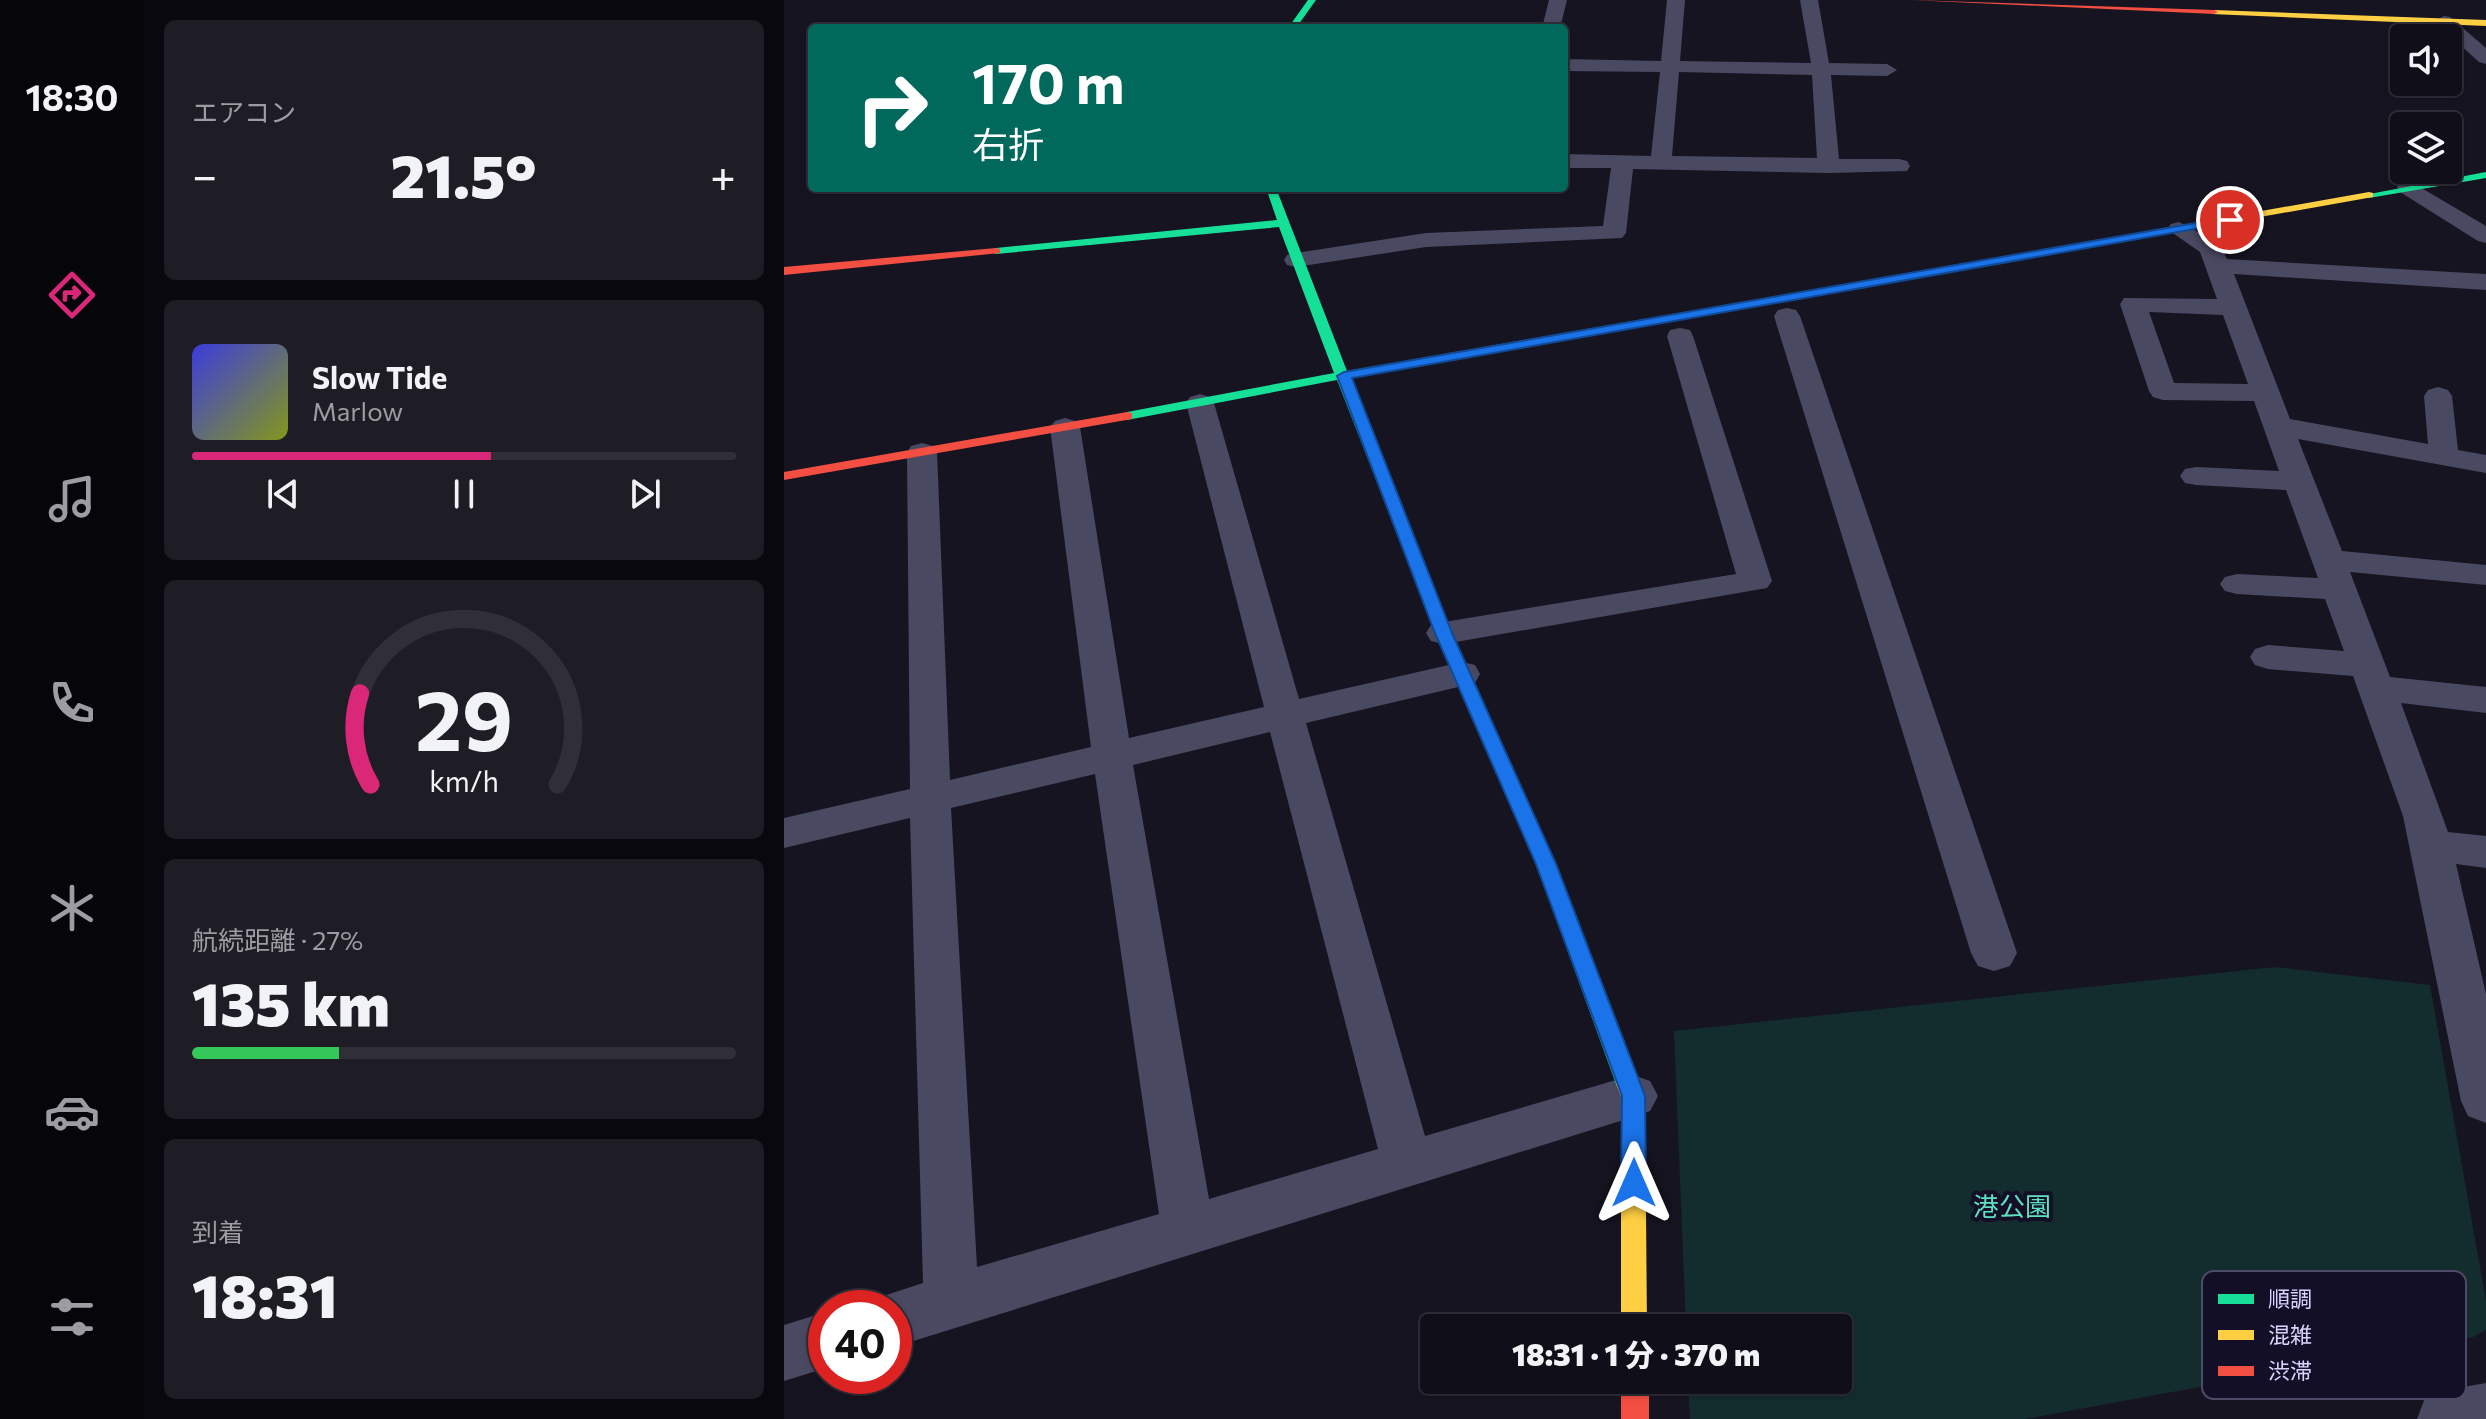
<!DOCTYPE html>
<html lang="ja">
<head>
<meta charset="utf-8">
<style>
  body { margin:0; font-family:Commissioner,"Noto Sans JP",sans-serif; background:#1e1d26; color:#f1f3f6; height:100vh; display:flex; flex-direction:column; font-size:30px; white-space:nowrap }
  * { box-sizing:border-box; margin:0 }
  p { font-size:26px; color:#9c9ca2 }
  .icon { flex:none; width:44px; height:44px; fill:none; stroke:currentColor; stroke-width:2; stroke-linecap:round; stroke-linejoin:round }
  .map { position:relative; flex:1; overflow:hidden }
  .sheet { display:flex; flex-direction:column; gap:20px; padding:20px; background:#09080e; width:640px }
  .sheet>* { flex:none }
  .top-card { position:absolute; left:24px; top:24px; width:760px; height:168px; border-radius:8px; box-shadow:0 2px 6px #0004,0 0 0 2px #302f38; background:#00695c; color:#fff; overflow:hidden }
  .fabs { position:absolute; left:1606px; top:24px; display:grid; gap:16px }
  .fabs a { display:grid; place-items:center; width:72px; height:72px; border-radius:8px; background:#100f19; box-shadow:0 2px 6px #0004,0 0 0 2px #302f38; font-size:40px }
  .speed { position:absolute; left:24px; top:1290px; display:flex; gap:16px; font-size:40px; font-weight:700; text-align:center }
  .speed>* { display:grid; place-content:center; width:104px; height:104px; border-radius:50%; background:#100f19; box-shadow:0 2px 6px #0004,0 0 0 2px #302f38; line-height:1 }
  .speed .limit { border:12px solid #d22; background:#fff; color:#111 }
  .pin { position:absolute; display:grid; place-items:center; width:68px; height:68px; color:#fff; margin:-34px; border:4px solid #fff; border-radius:50%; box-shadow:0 2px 8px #0007 }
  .me { position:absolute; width:88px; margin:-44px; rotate:0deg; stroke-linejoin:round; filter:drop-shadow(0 0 6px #0008) }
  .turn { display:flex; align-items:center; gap:28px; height:168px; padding:0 32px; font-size:36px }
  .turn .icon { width:104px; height:104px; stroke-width:2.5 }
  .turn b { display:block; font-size:56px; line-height:68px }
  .big { font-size:60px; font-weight:800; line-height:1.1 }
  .sheet .widget { flex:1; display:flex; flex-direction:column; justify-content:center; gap:12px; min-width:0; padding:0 28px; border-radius:12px; background:#1e1d26 }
  .sheet .dial { align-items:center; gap:0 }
  .dial svg { height:208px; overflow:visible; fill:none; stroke:#302f38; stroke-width:7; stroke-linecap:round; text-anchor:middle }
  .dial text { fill:#f1f3f6; stroke:none }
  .song { display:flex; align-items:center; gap:24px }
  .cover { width:96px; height:96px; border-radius:12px; background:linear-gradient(135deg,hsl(240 70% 55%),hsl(70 70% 35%)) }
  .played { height:8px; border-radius:4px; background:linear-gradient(90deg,#db2777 55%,#302f38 55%) }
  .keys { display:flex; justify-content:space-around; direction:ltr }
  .heat { display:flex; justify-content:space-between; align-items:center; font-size:44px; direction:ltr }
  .charge { height:12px; border-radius:6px; background:linear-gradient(90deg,#34c759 27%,#302f38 0) }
  .trip { position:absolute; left:636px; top:1314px; width:432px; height:80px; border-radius:8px; background:#100f19; box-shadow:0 2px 6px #0004,0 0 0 2px #302f38; font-weight:800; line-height:80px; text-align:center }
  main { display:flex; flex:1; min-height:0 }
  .tab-bar { display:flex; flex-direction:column; width:144px; justify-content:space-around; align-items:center; background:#06060a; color:#9c9ca2 }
  .tab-bar .icon { width:56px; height:56px }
  .tab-bar .current { color:#db2777 }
  .tab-bar b { font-size:36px; color:#f1f3f6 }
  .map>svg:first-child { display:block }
  .green { fill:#132c2d }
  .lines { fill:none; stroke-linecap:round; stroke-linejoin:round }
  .street { fill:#4a4962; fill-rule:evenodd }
  .fast { fill:#16e098; fill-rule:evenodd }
  .slow { fill:#ffcf43; fill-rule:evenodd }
  .jam { fill:#f24e42; fill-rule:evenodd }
  .route { fill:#1a73e8; stroke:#114b97; stroke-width:2 }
  .labels { text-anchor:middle; stroke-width:8; stroke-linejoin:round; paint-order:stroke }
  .near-park-label { font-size:26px; fill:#5fe0c0; stroke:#130f26 }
  .key { fill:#130f26; stroke:#4e4a67; stroke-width:2 }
  .key-label { font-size:22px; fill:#d9d4ff }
</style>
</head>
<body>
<main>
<nav class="tab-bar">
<b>18:30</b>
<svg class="icon current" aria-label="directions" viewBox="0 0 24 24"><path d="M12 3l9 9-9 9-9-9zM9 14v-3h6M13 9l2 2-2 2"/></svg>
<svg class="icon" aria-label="music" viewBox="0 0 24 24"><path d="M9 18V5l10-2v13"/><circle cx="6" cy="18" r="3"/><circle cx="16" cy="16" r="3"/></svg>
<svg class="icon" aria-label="phone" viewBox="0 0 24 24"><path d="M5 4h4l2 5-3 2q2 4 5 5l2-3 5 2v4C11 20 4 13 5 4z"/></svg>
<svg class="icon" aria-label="climate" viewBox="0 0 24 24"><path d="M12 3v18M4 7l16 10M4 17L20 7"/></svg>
<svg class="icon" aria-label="car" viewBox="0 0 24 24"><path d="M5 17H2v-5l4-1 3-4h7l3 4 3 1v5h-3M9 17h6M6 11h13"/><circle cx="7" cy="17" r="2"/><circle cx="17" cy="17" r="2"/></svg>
<svg class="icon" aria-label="filters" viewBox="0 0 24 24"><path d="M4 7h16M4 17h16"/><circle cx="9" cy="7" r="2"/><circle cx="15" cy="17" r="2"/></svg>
</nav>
<section class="sheet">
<div class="widget"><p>エアコン</p>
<div class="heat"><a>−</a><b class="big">21.5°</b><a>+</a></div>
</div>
<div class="widget">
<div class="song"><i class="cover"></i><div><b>Slow Tide</b><p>Marlow</p></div></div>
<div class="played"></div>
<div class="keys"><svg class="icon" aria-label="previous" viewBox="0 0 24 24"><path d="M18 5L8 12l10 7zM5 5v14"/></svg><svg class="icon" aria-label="pause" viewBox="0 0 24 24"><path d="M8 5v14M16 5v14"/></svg><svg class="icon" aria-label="next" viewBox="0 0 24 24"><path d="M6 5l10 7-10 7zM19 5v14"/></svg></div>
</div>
<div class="widget dial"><svg viewBox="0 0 100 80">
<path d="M14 69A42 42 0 1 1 86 69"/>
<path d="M14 69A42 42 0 0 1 10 34" stroke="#db2777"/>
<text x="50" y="56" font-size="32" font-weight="700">29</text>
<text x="50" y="72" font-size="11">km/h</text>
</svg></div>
<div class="widget"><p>航続距離 · 27%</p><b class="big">135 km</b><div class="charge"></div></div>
<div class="widget"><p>到着</p><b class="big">18:31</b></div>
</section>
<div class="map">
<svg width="1702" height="1419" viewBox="0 0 1702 1419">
  <rect width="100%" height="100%" fill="#161421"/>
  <path class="green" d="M1491 967 1646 985 1702 1301V1330L1689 1337 1241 1419H906L904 1380H1054V1328H902L890 1031Z"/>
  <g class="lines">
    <path class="street" d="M765 0H783L776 28H758Z
      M883 0H901L896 61 1027 63 1016 0H1034L1045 63 1103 64 1113 70 1103 76 1047 75 1055 159H1115L1123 161 1126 166 1123 171 1045 173 849 169 842 233 838 238 642 247 512 267 503 265 500 260 503 255 512 253 642 233 819 226 827 168H780V154L867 156 876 72 780 71V59L877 61ZM895 72 1028 75 1033 158 888 156Z
      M1660 16 1666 17 1702 48V64L1695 62 1654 25 1651 21Z
      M1624 180 1702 226V243L1694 241 1616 192 1613 187 1616 182Z
      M1395 222 1435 243 1443 259 1702 274V290L1450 274 1506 419 1644 444 1640 396 1644 390 1654 387 1664 390 1668 396 1674 450 1702 455V473L1514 439 1558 551 1702 565V585L1566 572 1606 677 1702 687V713L1617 703 1664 832 1702 836V868L1672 864 1702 994V1123L1684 1116 1677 1101 1619 816 1569 676 1484 669 1471 665 1466 657 1471 649 1484 645 1560 651 1541 599 1453 594 1441 591 1436 584 1441 577 1453 574 1534 578 1502 490 1412 485 1401 483 1396 476 1401 469 1412 467 1495 471 1470 401 1379 400 1369 397 1365 391 1336 304 1340 298 1433 299 1416 252 1383 229 1387 224ZM1365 312 1439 315 1464 384 1390 383Z
      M1003 308 1012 310 1016 316 1233 953 1226 966 1210 971 1194 966 1187 953 990 316 994 310Z
      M896 328 906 330 909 336 988 581 983 588 660 644 647 641 642 633 647 625 660 622 952 574 883 336 886 330Z
      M416 394 426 397 430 403 515 699 678 662 691 665 696 674 691 683 522 723 641 1136 849 1075 866 1081 874 1096 866 1111 849 1117 110 1347V1308H87L90 1299 139 1283 126 818 0 848V818L126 789 123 452 127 446 138 443 149 446 153 452 166 780 307 747 266 427 271 421 281 418 291 421 296 427 345 738 480 707 402 403 406 397ZM486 732 594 1149 425 1199 349 765ZM311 774 375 1214 193 1267 167 808Z
      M42 1312V1368L0 1381V1325Z
      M1702 1383V1419H1633L1641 1398 1662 1390Z"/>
    <path class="fast" d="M524 0H532L512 28H504Z
      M1702 172V178L1585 198 1580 195Z
      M482 188H492L563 371 1319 239 1325 242 1319 245 566 378 668 633 772 864 856 1084 852 1091 844 1094 836 1091 832 1084 752 864 652 633 553 380 343 420 336 416 343 412 550 373 495 227 212 254 206 251 212 248 493 220Z"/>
    <path class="slow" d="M1430 10 1702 20V26L1427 14Z
      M1585 192 1589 193V197L1319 245 1313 242 1319 239Z
      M844 1074 852 1077 861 1096 863 1328H837V1096L832 1084 836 1077Z"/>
    <path class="jam" d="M1126 0 1430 10 1434 12 1430 14Z
      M212 248 216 249V253L0 275V267Z
      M343 412 348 413V419L0 480V472Z
      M837 1380H865V1419H837Z"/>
  </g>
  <path class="route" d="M1446 217 1450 218V222L568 378 668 633 772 864 861 1096 862 1183 859 1191 850 1194 841 1191 837 1183 838 1096 752 864 651 633 553 376 560 372Z"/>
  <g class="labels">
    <g class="near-park-label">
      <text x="1228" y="1216">港公園</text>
    </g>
  </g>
  <rect x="1418" y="1271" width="264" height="128" rx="12" class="key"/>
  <rect x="1434" y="1294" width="36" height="10" fill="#16e098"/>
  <rect x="1434" y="1330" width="36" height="10" fill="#ffcf43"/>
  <rect x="1434" y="1366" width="36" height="10" fill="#f24e42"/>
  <g class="key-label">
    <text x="1484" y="1307">順調</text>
    <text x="1484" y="1343">混雑</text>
    <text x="1484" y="1379">渋滞</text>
  </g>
</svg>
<div class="fabs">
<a><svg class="icon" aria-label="sound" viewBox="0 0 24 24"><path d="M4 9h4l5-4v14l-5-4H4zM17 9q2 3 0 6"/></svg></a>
<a><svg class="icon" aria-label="layers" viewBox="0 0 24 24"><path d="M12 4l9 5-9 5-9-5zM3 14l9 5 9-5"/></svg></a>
</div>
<div class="speed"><div class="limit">40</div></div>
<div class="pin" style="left:1446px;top:220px;background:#d93025"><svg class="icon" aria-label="arrive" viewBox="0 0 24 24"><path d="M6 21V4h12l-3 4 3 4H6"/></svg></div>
<svg class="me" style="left:850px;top:1183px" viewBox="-20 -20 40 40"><path d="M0-17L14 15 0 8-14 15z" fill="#1a73e8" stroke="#fff" stroke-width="4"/></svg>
<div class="trip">18:31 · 1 分 · 370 m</div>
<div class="top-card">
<div class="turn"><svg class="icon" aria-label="right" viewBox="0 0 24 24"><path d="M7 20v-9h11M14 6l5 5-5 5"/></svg><div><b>170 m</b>右折</div></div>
</div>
</div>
</main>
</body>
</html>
